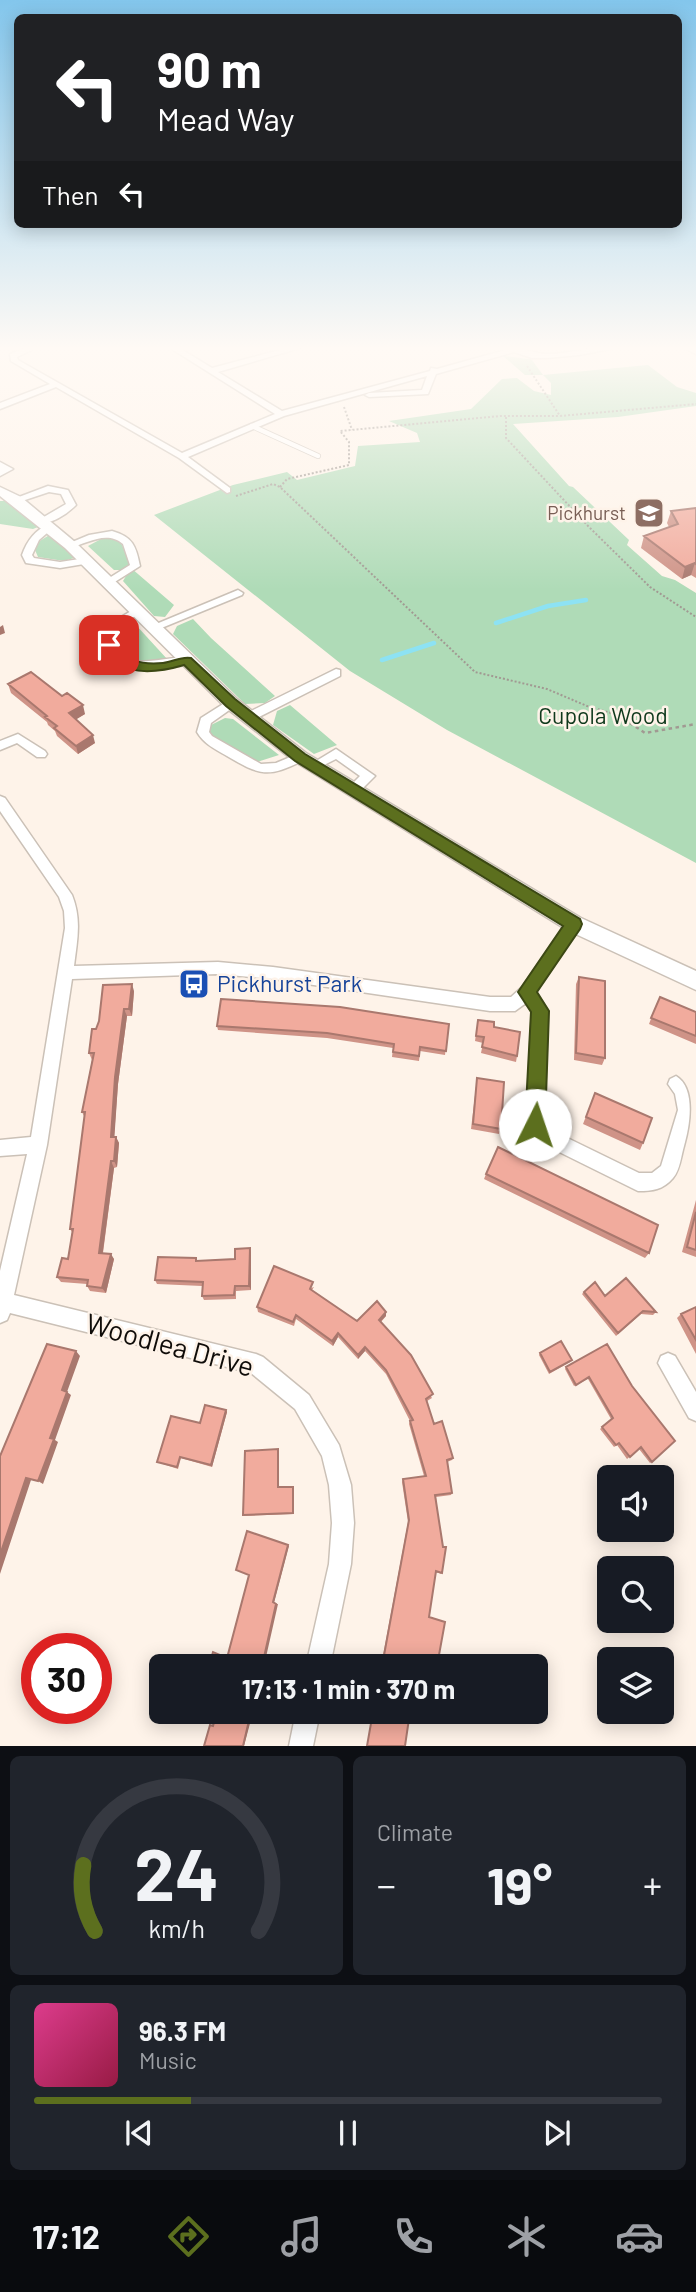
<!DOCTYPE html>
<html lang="en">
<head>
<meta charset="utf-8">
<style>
  body { margin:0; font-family:Barlow,sans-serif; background:#20242c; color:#f1f3f6; height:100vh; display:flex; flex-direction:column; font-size:26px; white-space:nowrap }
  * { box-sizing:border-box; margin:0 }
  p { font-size:23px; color:#9ea1a6 }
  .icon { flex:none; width:38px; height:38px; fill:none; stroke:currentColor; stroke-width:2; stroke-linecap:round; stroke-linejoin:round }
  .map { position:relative; height:1746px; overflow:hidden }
  .details { display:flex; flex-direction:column; gap:10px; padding:10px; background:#0d0f14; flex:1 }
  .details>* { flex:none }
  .guide { position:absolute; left:14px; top:14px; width:668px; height:214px; border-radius:10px; box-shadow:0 4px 18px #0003; background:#202124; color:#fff; overflow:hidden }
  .controls { position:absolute; left:597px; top:1465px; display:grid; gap:14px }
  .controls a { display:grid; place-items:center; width:77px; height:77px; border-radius:10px; background:#171b24; box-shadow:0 4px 18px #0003; font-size:35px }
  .speed { position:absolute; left:21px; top:1633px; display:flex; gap:14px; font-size:35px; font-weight:700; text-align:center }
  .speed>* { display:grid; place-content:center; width:91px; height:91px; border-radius:50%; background:#171b24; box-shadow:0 4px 18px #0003; line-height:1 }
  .speed .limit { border:10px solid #d22; background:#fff; color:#111 }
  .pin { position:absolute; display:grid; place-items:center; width:60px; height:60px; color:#fff; margin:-30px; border-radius:14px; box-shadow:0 4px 10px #0006 }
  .me { position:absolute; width:77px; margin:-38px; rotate:4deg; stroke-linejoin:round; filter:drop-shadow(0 0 5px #0008) }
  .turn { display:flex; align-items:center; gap:24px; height:147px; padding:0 28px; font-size:32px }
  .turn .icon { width:91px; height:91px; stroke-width:2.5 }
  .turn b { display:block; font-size:49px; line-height:60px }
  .then { display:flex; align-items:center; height:66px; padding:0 28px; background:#0003; gap:14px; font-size:26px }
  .big { font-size:52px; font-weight:700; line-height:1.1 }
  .details .tile { flex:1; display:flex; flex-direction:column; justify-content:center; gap:10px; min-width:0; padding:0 24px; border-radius:10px; background:#20242c }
  .details .dial { align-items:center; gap:0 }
  .dial svg { height:182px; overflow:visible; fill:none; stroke:#363941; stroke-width:7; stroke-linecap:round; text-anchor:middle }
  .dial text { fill:#f1f3f6; stroke:none }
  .song { display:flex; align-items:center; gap:21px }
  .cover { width:84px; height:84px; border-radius:10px; background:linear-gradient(135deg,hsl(330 70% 55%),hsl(340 70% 35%)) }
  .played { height:7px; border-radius:4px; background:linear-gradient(90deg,#5c6f1e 25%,#363941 25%) }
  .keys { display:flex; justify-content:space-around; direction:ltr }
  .heat { display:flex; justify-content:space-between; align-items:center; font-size:38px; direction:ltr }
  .details .tiles { flex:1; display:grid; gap:10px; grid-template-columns:1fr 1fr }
  .tile:last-child { grid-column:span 2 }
  .trip { position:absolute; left:149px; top:1654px; width:399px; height:70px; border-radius:10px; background:#171b24; box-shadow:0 4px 18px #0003; font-weight:700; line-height:70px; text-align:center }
  .tab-bar { display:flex; height:112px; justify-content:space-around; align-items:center; background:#090b0e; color:#9ea1a6 }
  .tab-bar .icon { width:49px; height:49px }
  .tab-bar .on { color:#5c6f1e }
  .tab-bar b { font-size:32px; color:#f1f3f6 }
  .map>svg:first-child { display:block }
  .green { fill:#afdbb7 }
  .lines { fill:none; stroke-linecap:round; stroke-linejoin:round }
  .stream { stroke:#8de2f3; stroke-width:4.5 }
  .lane-casing { stroke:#cbc1b7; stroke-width:6 }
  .street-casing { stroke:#cbc1b7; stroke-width:3 }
  .secondary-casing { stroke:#cbc1b7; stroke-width:3 }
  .path-far1 { stroke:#a19992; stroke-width:2; stroke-dasharray:2 2; stroke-linecap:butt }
  .path { stroke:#a19992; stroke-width:2.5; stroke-dasharray:3.5 3.5; stroke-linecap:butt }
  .lane { stroke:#fff; stroke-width:4.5 }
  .street { fill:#fff; fill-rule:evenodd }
  .secondary { fill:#fff; fill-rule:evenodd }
  .wall { fill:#cf9387 }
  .shaded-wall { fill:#a9786e }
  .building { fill:#f1ab9d; stroke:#a9786e; stroke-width:2 }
  .route { fill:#5c6f1e; stroke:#3c4814; stroke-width:2 }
  .labels { text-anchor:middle; stroke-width:5; stroke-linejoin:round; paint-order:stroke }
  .far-education-label { font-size:19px; fill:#785e54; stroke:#fef3e9; text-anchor:end }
  .park-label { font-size:23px; fill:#0f391c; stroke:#fef3e9 }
  .transit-label { font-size:23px; fill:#164399; stroke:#fef3e9; text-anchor:start }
  .near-street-label { font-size:28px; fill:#0f0c09; stroke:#fef3e9 }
</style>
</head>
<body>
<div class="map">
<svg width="696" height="1746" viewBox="0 0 696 1746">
  <rect width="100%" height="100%" fill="#fef3e9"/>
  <path class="green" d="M503 356 529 359V356L543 375 648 365 677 387 696 393V406L618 417 513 424 569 486 573 487 629 540 627 545 662 576 675 580 696 593V863L447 730 350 671 154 515 233 485 287 472 297 480 355 466 358 446 420 442 417 433 389 421 471 409 502 379 517 378 534 391 551 395V383L543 375H525Z
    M0 501H9L38 527 33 529 0 524Z
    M51 534 74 558 64 561 38 557 35 550 38 542Z
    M111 538 121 542 130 566 124 570H114L88 546 101 539Z
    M131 568 174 605 165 617 154 616 123 581Z
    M193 619 211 638 275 696 265 703 245 704 173 634 177 626Z
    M127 623 135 624 168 660C141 667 120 658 115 630Z
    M290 705 337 745 314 754 273 725 277 711Z
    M225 718 233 719 279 755 257 762 209 734 207 727Z"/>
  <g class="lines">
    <path class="stream" d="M496 623 548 606 586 600
      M382 660 434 643"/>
    <g class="lane-casing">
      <path id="lane" d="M252 426 318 456"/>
    </g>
    <g class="street-casing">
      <path id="street" d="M30 346H40L17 357 18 360 182 453 275 414 167 346H176L212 368 295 346H307L218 372 282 411 430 371 431 368 437 369 509 349 506 346C520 346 531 354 549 354 574 353 599 345 625 346L579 355 547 358H532L514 352 436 374 428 394 369 397 365 395 369 393 422 390 427 376 284 416 188 457 230 488V492L227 493 179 458 56 387 0 409V403L50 384 11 361 10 354Z
        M680 346H689L696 349V354Z
        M0 462 13 469 0 476Z
        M48 486 68 490 76 505C67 514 49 527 37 521L66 504 61 494 49 492 16 503 11 500Z
        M49 524 54 527 39 540 32 555 34 558 60 562 86 558 90 559V563L60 568 26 563 22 555C27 541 35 530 49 524Z
        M112 531C133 537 136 546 140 566L110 585 106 584V580L130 565 123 544C107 530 87 543 70 548L65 545 89 535Z
        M238 590 243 593 242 595 159 629H151L149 627Z
        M138 607 142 608V612L115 629C108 681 163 654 190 658V664C167 669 107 678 102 643 102 638 104 632 104 627Z
        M336 669 340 670V676L253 720H245L243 717 245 714Z
        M231 699 235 700 237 703 235 706 211 723 209 732 212 736 261 764 276 763 300 753 306 757 304 760C268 778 261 776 227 756 215 749 204 744 197 732L201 718Z
        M18 734 45 751 47 754 45 757H37L17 743 0 750V741Z
        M336 749 375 776 358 793 353 795 346 790 360 776 336 759 314 770 308 766Z
        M0 796 5 798 72 895C82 920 77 941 74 966L218 962 273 967 490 997H511L522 987 569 920H579L581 924 579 928 536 992 548 1011 544 1122 551 1130 639 1173H652L661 1166 678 1110 675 1094 668 1084 670 1079 676 1076C696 1088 690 1125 684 1146 681 1156 680 1170 673 1178 663 1190 652 1191 638 1191L539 1142 526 1125 532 1012 526 1003 515 1011H490L273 979 218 974 72 979 47 1145 14 1295 256 1354 263 1357 309 1395 339 1445 351 1485 354 1523 351 1564 330 1666H306L329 1564 332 1523 329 1485 322 1456 295 1409 251 1373 10 1313 7 1320 0 1323V1271L27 1154 0 1156V1140L31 1137 65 928 64 911 59 897 0 811Z
        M668 1353 675 1356 696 1392V1421L689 1418 658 1363 661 1356Z
        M296 1712H320L313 1746H289Z"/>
    </g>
    <g class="secondary-casing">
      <path id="secondary" d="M0 487 21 497 75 542 237 699 306 753 581 918 696 971V990L567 930 294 761 225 707 65 548 0 496Z"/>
    </g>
    <path class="path-far1" d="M527 366 560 416 696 404
      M344 407 352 430
      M506 417V438L589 527 650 587 696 617
      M280 487 287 479 349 465V442L340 431 500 416H560
      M236 496 273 484 280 487 475 672 547 689 587 706 621 716 633 724"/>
    <path class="path" d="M630 723 645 733 696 724"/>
    <use href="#lane" class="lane"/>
    <use href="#street" class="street"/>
    <use href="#secondary" class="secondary"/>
  </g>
  <path class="wall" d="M696 508V578L691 575 682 579 641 548 644 536 669 527 667 523 671 511Z
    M8 684 62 696 85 714 76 719 95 743 78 754 57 736 55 731 48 725 47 722 11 693Z
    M579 977 605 1058 602 1065 574 1060 576 984Z
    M134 991 132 1016H127L118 1084 114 1137H116L119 1143 117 1167 114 1168 103 1253 114 1259 106 1293 90 1291 87 1286V1284L61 1282 57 1277 68 1259 72 1232 70 1229 85 1118 82 1112 92 1060 89 1053 96 1029Z
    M657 1003 696 1012V1044L649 1024Z
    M478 1020 494 1027 517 1056 516 1062 481 1053 483 1043 475 1041Z
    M449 1024 445 1055 420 1051 419 1061 392 1057 393 1048 327 1038 218 1030 217 1026Z
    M477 1078 501 1129 499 1134 471 1129Z
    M595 1093 643 1143 640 1150 583 1124Z
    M486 1174 649 1253 645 1258 484 1179Z
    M696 1200V1257L682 1252Z
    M250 1248 251 1253V1290L236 1291V1299L204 1300 202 1296V1286L157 1284 155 1280 196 1258 197 1261 235 1259Z
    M314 1287 312 1290 357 1321 386 1316 381 1322 432 1398 427 1401 434 1424 453 1458 452 1460 447 1462 452 1493 451 1495 436 1497 442 1573 441 1574 436 1572 429 1617 437 1666H381L408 1522 402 1482 403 1479 424 1476 409 1424 410 1421 386 1374 365 1351 358 1359 338 1337 333 1346 296 1319 294 1326 258 1312 257 1307Z
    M584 1292 605 1296 656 1312 653 1315 641 1314 616 1336 582 1294Z
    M696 1307V1354L677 1318 681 1314Z
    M607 1344 652 1462 650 1463 639 1449 627 1459 617 1445 614 1447 600 1429 611 1419 588 1379 574 1386 565 1369 566 1367Z
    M540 1353 570 1362 549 1374 539 1355Z
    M226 1410 227 1412 212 1467 181 1458 178 1469 157 1462 200 1423Z
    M278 1449 279 1487 293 1488V1514L244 1516 243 1515Z"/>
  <path class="shaded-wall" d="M695 563 691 575 682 579 685 567Z
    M3 625 5 633 0 635V627Z
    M83 705 85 714 72 722 69 713Z
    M93 735 95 743 78 754 76 746Z
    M132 984 134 991 132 1016 129 1009Z
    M124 1009 127 1016 118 1084 114 1143 111 1137 115 1077Z
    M116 1137 119 1143 117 1167 114 1161Z
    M111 1161 114 1168 102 1258 99 1253Z
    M250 1248 251 1253V1290L249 1286Z
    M111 1254 114 1259 106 1293 102 1288Z
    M386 1312V1316L378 1324 379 1320Z
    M338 1333V1337L333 1346 332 1341Z
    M365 1347V1351L358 1359V1355Z
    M76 1351 80 1356 67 1392 71 1395 55 1440 58 1442 43 1484 38 1481 62 1390Z
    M226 1410 227 1412 212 1467 211 1465Z
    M26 1478 31 1480 0 1574V1555Z
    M288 1545 289 1546 274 1603 273 1602Z
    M276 1604H278L264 1666H262Z
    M251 1712H253L244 1746H243Z"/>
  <path class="building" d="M696 508V564L695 563 685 567 644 536 678 524 671 511Z
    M31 672 62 696 67 693 83 705 69 713 93 735 76 746 54 728 57 726 45 717 47 716 8 684Z
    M579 977 605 981V1058L576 1053Z
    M132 984 129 1009H124L115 1077 111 1137H116L114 1161H111L99 1253 111 1254 102 1288 87 1286 88 1280 57 1277 62 1258 68 1259 73 1229H70L85 1112H82L94 1053H89L92 1029H96L99 1021 103 985Z
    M660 997 696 1012V1036L651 1018Z
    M221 999 340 1007 449 1024 446 1051 420 1047 419 1056 393 1052 394 1044 327 1033 217 1026Z
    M478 1020 494 1022V1027L520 1032 517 1056 482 1047 484 1037 476 1036Z
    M477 1078 504 1082 501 1129 473 1124Z
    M595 1093 652 1118 643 1143 586 1117Z
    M498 1147 658 1225 649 1253 486 1174Z
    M696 1212V1250L687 1247Z
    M250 1248 249 1286H235L234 1295 202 1296 203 1282 155 1280 158 1257 196 1258V1261L235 1259V1249Z
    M274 1266 313 1282 310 1289 357 1321 377 1301 386 1312 379 1320 411 1355 433 1394 426 1399 434 1424 442 1421 453 1458 447 1460 452 1493 435 1495 443 1547H446L442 1573 436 1571 429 1617 445 1622 437 1666H382L409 1520 403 1479 426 1476 410 1421 413 1420 386 1370 365 1347 358 1355 338 1333 332 1341 296 1315 293 1322 257 1307Z
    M626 1278 656 1312 643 1311 618 1333 584 1292 595 1282 605 1296Z
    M696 1307V1340L681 1314Z
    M561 1341 572 1360 550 1372 540 1353Z
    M47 1344 76 1351 62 1390 67 1392 50 1438 54 1439 38 1481 26 1478 0 1555V1456Z
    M607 1344 632 1386 675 1441 652 1462 641 1447 630 1457 619 1443 616 1445 602 1427 613 1418 589 1377 576 1385 566 1367Z
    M205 1405 226 1410 211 1465 180 1457 177 1467 157 1462 171 1416 200 1423Z
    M278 1449V1487H293V1513L243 1515 245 1451Z
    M247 1531 288 1545 273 1602 276 1604 262 1666H209L213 1652 227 1658 249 1575 236 1570Z
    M217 1712H251L243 1746H204L210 1725 213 1726Z
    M373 1712H410L405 1746H367Z"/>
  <linearGradient id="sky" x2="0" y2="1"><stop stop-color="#83c6ec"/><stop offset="0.59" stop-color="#fffaf5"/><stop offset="1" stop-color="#fffaf5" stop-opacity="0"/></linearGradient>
  <rect width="696" height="590" fill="url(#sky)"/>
  <path class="route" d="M109 641 114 642C127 661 139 665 163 663 173 662 181 656 191 658L235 699 305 754 580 919 582 924 580 929 537 992 549 1011 545 1125 542 1131 535 1134 528 1131 525 1125 531 1012 518 992 563 926 295 761 226 706 184 665C164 671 136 676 116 663 111 660 107 651 103 645Z"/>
  <defs>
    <g id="school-square" transform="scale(1.575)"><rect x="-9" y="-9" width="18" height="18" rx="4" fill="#8d6e63" stroke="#fef3e9"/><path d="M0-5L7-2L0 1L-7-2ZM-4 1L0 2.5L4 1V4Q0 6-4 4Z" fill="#fff"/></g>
    <g id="bus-square" transform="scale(1.575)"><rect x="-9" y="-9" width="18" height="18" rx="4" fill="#1a4fb4" stroke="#fef3e9"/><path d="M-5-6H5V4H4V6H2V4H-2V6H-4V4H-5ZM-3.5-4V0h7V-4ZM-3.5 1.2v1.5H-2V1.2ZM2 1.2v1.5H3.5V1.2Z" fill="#fff"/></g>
  </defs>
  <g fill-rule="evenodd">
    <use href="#school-square" x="649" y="513"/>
    <use href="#bus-square" x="194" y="984"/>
  </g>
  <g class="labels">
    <g class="far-education-label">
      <text x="626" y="520">Pickhurst</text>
    </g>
    <g class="park-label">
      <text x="603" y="724">Cupola Wood</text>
    </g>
    <g class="transit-label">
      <text x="217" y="992">Pickhurst Park</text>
    </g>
    <g class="near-street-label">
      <text transform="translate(170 1345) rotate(15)" y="10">Woodlea Drive</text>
    </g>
  </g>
</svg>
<div class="controls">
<a><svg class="icon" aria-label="sound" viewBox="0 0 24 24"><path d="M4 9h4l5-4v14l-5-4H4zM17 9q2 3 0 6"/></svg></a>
<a><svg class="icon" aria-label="search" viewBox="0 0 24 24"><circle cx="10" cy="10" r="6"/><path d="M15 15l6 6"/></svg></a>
<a><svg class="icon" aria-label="layers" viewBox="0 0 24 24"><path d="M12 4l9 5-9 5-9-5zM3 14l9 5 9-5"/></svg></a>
</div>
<div class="speed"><div class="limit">30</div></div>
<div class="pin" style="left:109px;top:645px;background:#d93025"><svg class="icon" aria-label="arrive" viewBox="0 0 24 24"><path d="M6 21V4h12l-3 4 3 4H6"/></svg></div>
<svg class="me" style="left:535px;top:1125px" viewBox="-20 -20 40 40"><circle r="19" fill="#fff"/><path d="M0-13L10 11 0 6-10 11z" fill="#5c6f1e"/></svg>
<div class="trip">17:13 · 1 min · 370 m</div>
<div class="guide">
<div class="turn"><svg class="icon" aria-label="left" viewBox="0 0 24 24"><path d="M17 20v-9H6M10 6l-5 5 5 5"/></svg><div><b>90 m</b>Mead Way</div></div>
<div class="then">Then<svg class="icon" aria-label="left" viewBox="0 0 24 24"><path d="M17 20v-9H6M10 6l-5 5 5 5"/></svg></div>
</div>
</div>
<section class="details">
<div class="tiles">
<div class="tile dial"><svg viewBox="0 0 100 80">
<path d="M14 69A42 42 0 1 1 86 69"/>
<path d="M14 69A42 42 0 0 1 9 40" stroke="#5c6f1e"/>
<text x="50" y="56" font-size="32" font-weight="700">24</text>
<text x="50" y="72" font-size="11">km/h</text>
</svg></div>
<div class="tile"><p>Climate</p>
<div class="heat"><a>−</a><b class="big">19°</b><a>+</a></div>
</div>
<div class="tile">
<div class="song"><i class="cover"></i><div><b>96.3 FM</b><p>Music</p></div></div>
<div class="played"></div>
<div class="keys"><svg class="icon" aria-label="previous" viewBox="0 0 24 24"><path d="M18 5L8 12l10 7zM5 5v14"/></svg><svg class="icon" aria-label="pause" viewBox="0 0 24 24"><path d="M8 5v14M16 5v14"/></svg><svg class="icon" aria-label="next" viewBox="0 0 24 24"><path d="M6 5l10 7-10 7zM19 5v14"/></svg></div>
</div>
</div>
</section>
<nav class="tab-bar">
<b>17:12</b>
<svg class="icon on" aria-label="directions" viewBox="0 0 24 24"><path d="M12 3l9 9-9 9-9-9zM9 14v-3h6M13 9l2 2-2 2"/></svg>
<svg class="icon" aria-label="music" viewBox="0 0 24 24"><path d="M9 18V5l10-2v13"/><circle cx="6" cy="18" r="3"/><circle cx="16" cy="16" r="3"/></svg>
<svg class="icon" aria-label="phone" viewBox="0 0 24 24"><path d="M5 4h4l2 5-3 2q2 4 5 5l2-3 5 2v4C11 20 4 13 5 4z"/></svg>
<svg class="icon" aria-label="climate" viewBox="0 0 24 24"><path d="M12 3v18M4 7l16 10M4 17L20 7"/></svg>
<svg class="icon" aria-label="car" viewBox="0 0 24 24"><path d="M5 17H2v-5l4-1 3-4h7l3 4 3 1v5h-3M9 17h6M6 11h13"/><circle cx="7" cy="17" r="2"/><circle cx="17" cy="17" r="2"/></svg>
</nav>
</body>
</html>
